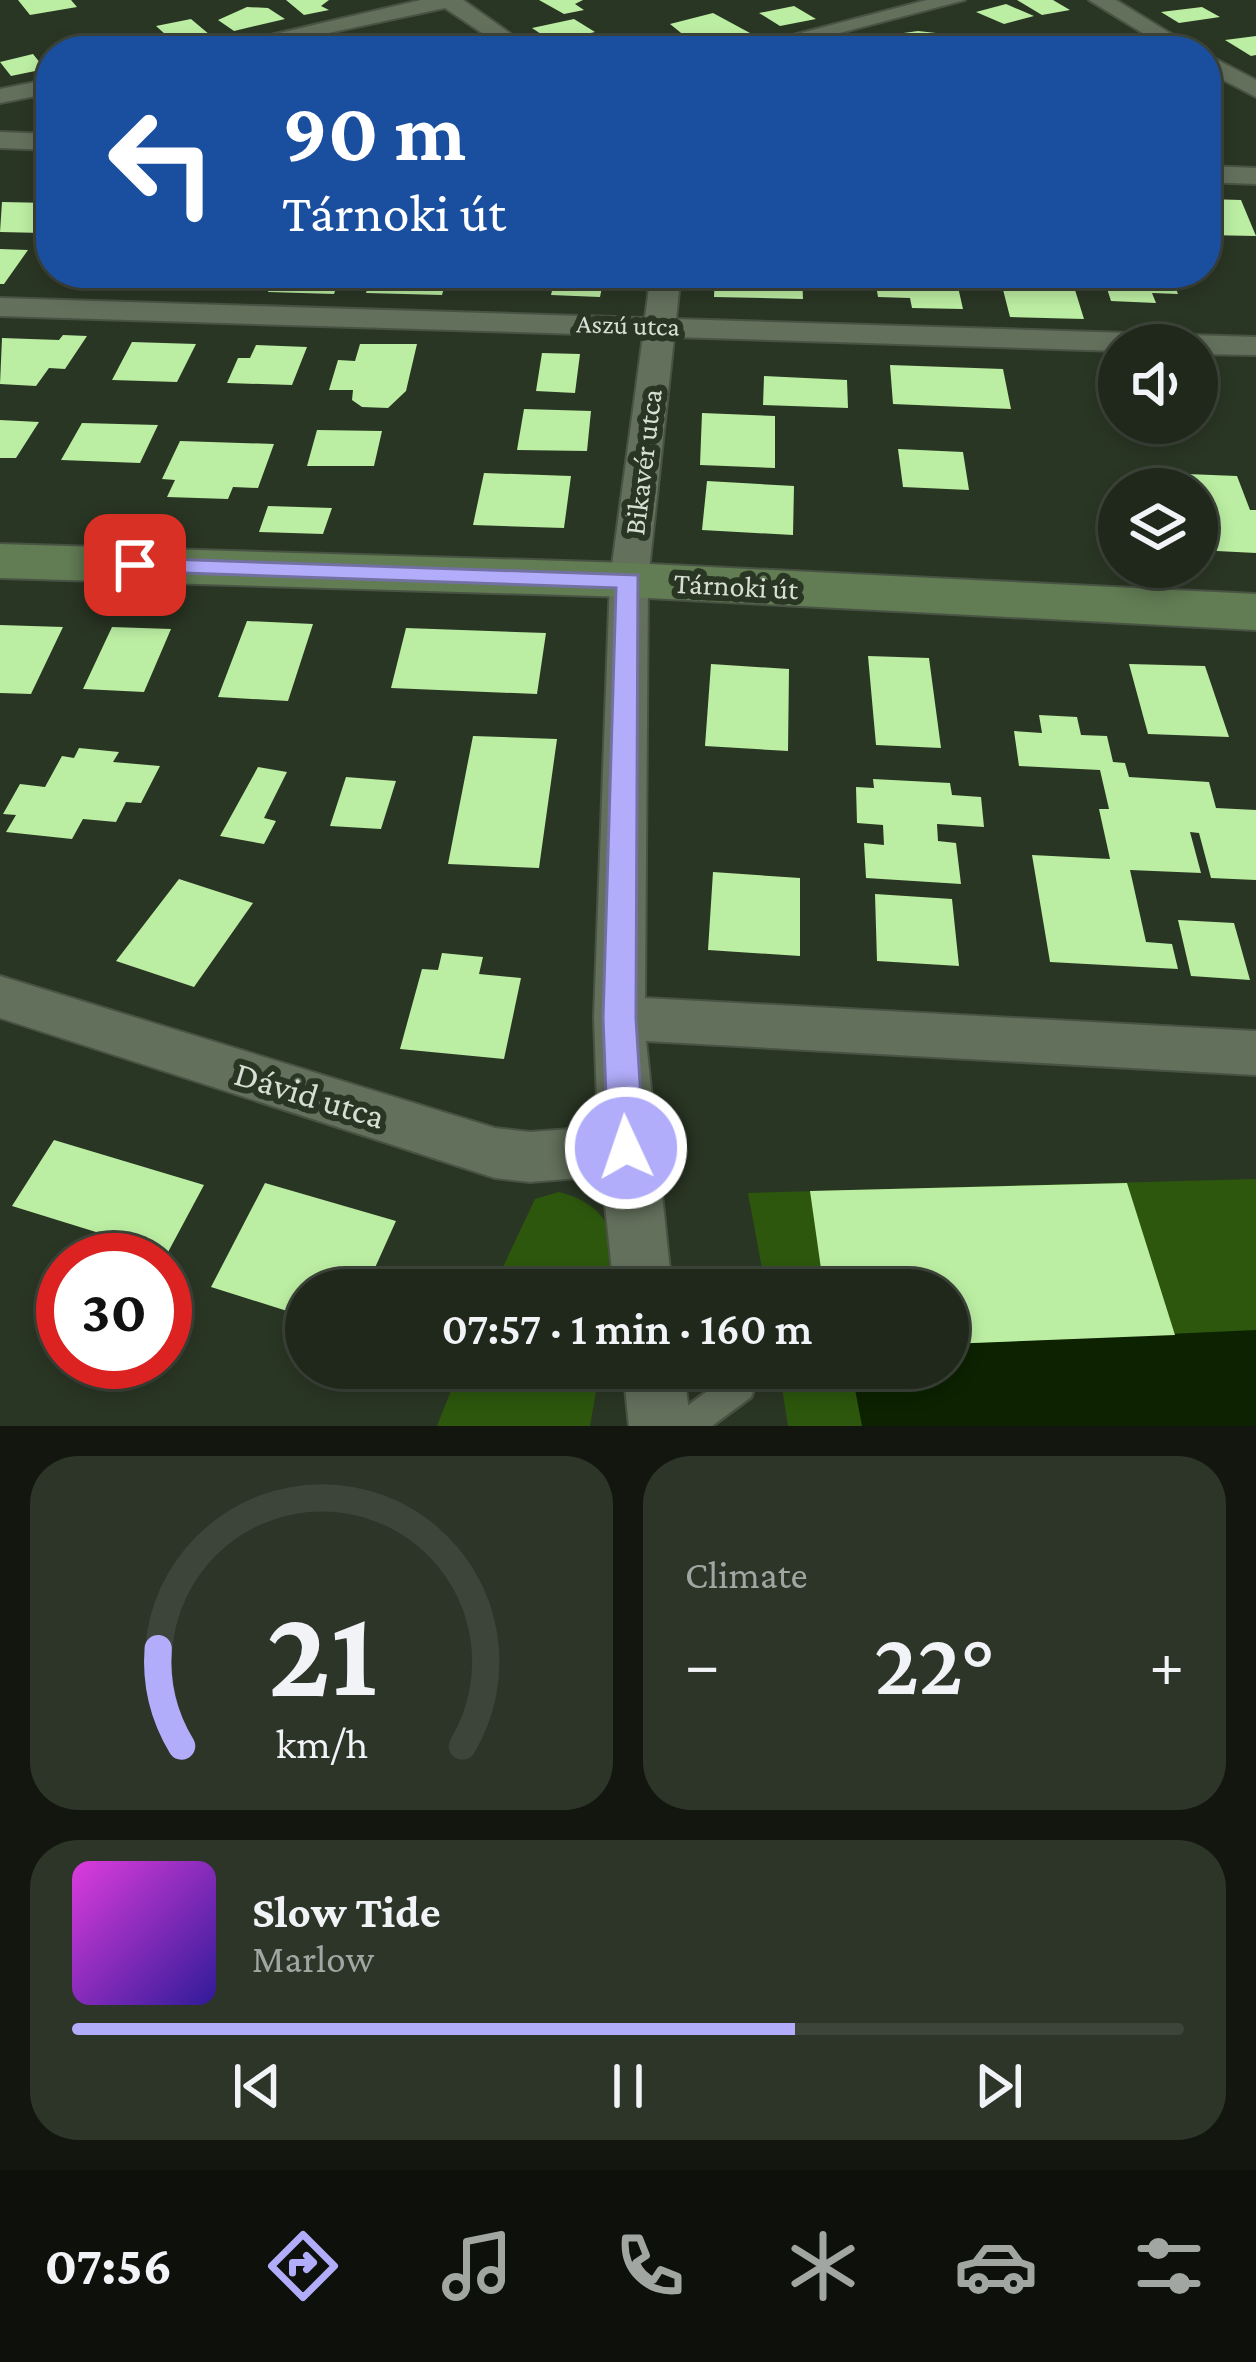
<!DOCTYPE html>
<html lang="en">
<head>
<meta charset="utf-8">
<style>
  body { margin:0; font-family:"Crimson Pro",serif; background:#2d3428; color:#f1f3f6; height:100vh; display:flex; flex-direction:column; font-size:45px; white-space:nowrap }
  * { box-sizing:border-box; margin:0 }
  p { font-size:39px; color:#a2a6a3 }
  .icon { flex:none; width:66px; height:66px; fill:none; stroke:currentColor; stroke-width:2; stroke-linecap:round; stroke-linejoin:round }
  .map { position:relative; height:1426px; overflow:hidden }
  .details { display:flex; flex-direction:column; gap:30px; padding:30px; background:#12160f; flex:1 }
  .details>* { flex:none }
  .hud { position:absolute; left:36px; top:36px; width:1185px; height:252px; border-radius:48px; box-shadow:0 6px 18px #0003,0 0 0 3px #3d443a; background:#1a4fa0; color:#fff; overflow:hidden }
  .fabs { position:absolute; left:1098px; top:324px; display:grid; gap:24px }
  .fabs a { display:grid; place-items:center; width:120px; height:120px; border-radius:50%; background:#20281b; box-shadow:0 6px 18px #0003,0 0 0 3px #3d443a; font-size:60px }
  .speed { position:absolute; left:36px; top:1233px; display:flex; gap:24px; font-size:60px; font-weight:700; text-align:center }
  .speed>* { display:grid; place-content:center; width:156px; height:156px; border-radius:50%; background:#20281b; box-shadow:0 6px 18px #0003,0 0 0 3px #3d443a; line-height:1 }
  .speed .limit { border:18px solid #d22; background:#fff; color:#111 }
  .pin { position:absolute; display:grid; place-items:center; width:102px; height:102px; color:#fff; margin:-51px; border-radius:24px; box-shadow:0 6px 18px #0006 }
  .me { position:absolute; width:132px; margin:-66px; rotate:357deg; stroke-linejoin:round; filter:drop-shadow(0 0 9px #0008) }
  .turn { display:flex; align-items:center; gap:42px; height:252px; padding:0 48px; font-size:54px }
  .turn .icon { width:156px; height:156px; stroke-width:2.5 }
  .turn b { display:block; font-size:84px; line-height:102px }
  .big { font-size:90px; font-weight:600; line-height:1.1 }
  .details .widget { flex:1; display:flex; flex-direction:column; justify-content:center; gap:18px; min-width:0; padding:0 42px; border-radius:48px; background:#2d3428 }
  .details .dial { align-items:center; gap:0 }
  .dial svg { height:312px; overflow:visible; fill:none; stroke:#3d443a; stroke-width:7; stroke-linecap:round; text-anchor:middle }
  .dial text { fill:#f1f3f6; stroke:none }
  .song { display:flex; align-items:center; gap:36px }
  .cover { width:144px; height:144px; border-radius:18px; background:linear-gradient(135deg,hsl(300 70% 55%),hsl(250 70% 35%)) }
  .played { height:12px; border-radius:6px; background:linear-gradient(90deg,#b1adfa 65%,#3d443a 65%) }
  .keys { display:flex; justify-content:space-around; direction:ltr }
  .heat { display:flex; justify-content:space-between; align-items:center; font-size:66px; direction:ltr }
  .details .tiles { flex:1; display:grid; gap:30px; grid-template-columns:1fr 1fr }
  .widget:last-child { grid-column:span 2 }
  .trip { position:absolute; left:285px; top:1269px; width:684px; height:120px; border-radius:60px; background:#20281b; box-shadow:0 6px 18px #0003,0 0 0 3px #3d443a; font-weight:600; line-height:120px; text-align:center }
  .tabs { display:flex; height:192px; justify-content:space-around; align-items:center; background:#0d100b; color:#a2a6a3 }
  .tabs .icon { width:84px; height:84px }
  .tabs .on { color:#b1adfa }
  .tabs b { font-size:54px; color:#f1f3f6 }
  .map>svg:first-child { display:block }
  .green { fill:#2d570d }
  .water { fill:#0c2200 }
  .building { fill:#bbeda2 }
  .lines { fill:none; stroke-linecap:round; stroke-linejoin:round }
  .lane-casing { stroke:#495344; stroke-width:5 }
  .street-casing { stroke:#495344; stroke-width:4 }
  .secondary-casing { stroke:#495344; stroke-width:4 }
  .lane { fill:#63705c; fill-rule:evenodd }
  .street { fill:#63705c; fill-rule:evenodd }
  .secondary { fill:#627c54; fill-rule:evenodd }
  .route { fill:#b1adfa; stroke:#7370a2; stroke-width:3 }
  .labels { text-anchor:middle; stroke-width:12; stroke-linejoin:round; paint-order:stroke }
  .far-street-label { font-size:27px; fill:#d7ded3; stroke:#2a3624 }
  .street-label { font-size:30px; fill:#d7ded3; stroke:#2a3624 }
  .near-street-label { font-size:36px; fill:#d7ded3; stroke:#2a3624 }
</style>
</head>
<body>
<div class="map">
<svg width="1256" height="1426" viewBox="0 0 1256 1426">
  <rect width="100%" height="100%" fill="#2a3624"/>
  <path class="green" d="M1256 1179V1426H788L779 1368H948V1290H766L748 1193Z
    M559 1192C610 1205 621 1239 613 1290H492L535 1199Z
    M460 1368H600L590 1426H437Z"/>
  <path class="water" d="M1256 1330V1426H862L851 1368H948V1344Z"/>
  <path class="building" d="M18 0H71L77 7 30 15Z
    M286 0H329L321 6 329 10 304 15Z
    M539 0H583L575 4 584 10 564 14Z
    M1017 0H1053L1070 10 1042 15Z
    M1006 4 1034 16 1004 24 976 12Z
    M794 6 816 19 780 26 759 13Z
    M247 7 268 8 285 19 234 31 218 20Z
    M1202 7 1220 17 1179 23 1161 12Z
    M713 13 750 33 708 44 691 41 670 24Z
    M191 19 210 35 175 43 156 26Z
    M574 19 595 32 553 42 532 28Z
    M918 31 936 33 957 50 909 51 889 35Z
    M1256 36V55L1251 56 1225 40Z
    M85 38 93 48 119 43 126 51H58L53 45Z
    M33 54 45 69 11 76 0 62Z
    M1206 199 1241 200 1256 236 1206 235Z
    M2 202 51 203V222L43 233 0 232Z
    M0 249 28 250 4 284H0Z
    M203 273H242L235 285 197 284Z
    M276 273H341L334 294 268 292Z
    M373 273H448L442 295 366 293Z
    M556 273H605L600 297 551 295Z
    M715 273H802L803 299 714 297Z
    M874 273 946 275 949 287H958L963 309 912 308 910 298 878 297Z
    M1102 273H1170L1178 294 1152 293 1156 303 1111 301Z
    M999 274 1071 277 1084 319 1010 317Z
    M63 335 87 336 65 369 49 368 36 386 0 384 2 338 59 340Z
    M132 342 196 344 177 382 112 380Z
    M360 344H417L406 391 388 408 362 407 352 400 353 390H329L338 360 355 361Z
    M256 345 307 347 292 385 227 383 238 358H250Z
    M542 353 580 354 575 393 536 391Z
    M890 365 1003 369 1011 409 893 404Z
    M764 376 847 380 848 408 763 405Z
    M524 409 591 411 587 451 517 450Z
    M702 413 775 416V468L700 465Z
    M0 420 39 422 16 458H0Z
    M82 423 158 425 140 463 61 460Z
    M317 430 382 431 374 466H307Z
    M180 441 274 444 258 488 233 487 228 499 167 497 175 480 162 479Z
    M898 449 963 452 969 490 903 487Z
    M484 473 571 476 564 528 473 525Z
    M1187 474 1237 476 1250 510H1256V553L1197 550 1200 508Z
    M707 481 794 486 793 535 702 530Z
    M268 506 332 508 323 534 259 532Z
    M247 621 313 624 288 701 218 697Z
    M0 625 63 627 31 694 0 693Z
    M112 627 171 629 144 692 83 689Z
    M406 628 546 633 537 694 391 688Z
    M868 656 929 658 941 748 876 745Z
    M711 664 789 669 788 751 705 746Z
    M1129 664 1205 666 1229 737 1148 734Z
    M1039 715 1077 717 1081 735 1107 736 1113 762 1125 763 1129 777 1209 782 1216 808 1256 810V880L1211 878 1199 833 1190 832 1201 873 1130 870 1146 942 1172 944 1178 969 1050 962 1032 855 1110 859 1099 809H1109L1100 770 1019 766 1014 731 1042 733Z
    M473 736 557 739 539 868 448 864Z
    M79 748 119 752 113 762 160 766 141 803 126 802 116 822 83 819 72 839 6 832 16 815 3 814 20 784 45 787 62 756 74 758Z
    M258 767 287 772 264 818 276 821 264 844 220 836Z
    M346 777 396 781 381 829 330 826Z
    M873 779 950 783 952 795 981 797 984 827 937 824 938 841 956 843 961 884 866 878 864 843 884 845 883 825 857 823 856 787 874 788Z
    M713 872 800 878V956L708 950Z
    M179 879 253 903 194 987 116 961Z
    M875 894 952 899 959 966 877 961Z
    M1178 920 1234 923 1250 980 1191 976Z
    M442 953 483 957 479 974 521 978 504 1059 400 1049 422 969 438 970Z
    M54 1140 204 1185 167 1254 12 1206Z
    M265 1183 396 1221 365 1290H306V1317L211 1287Z
    M1127 1183 1175 1335 948 1344V1290H824L810 1191Z"/>
  <g class="lines">
    <g class="lane-casing">
      <path id="lane" d="M724 1368H754L755 1386 751 1397 712 1426H670L675 1415 724 1379Z"/>
    </g>
    <g class="street-casing">
      <path id="street" d="M421 0H463L535 51H509L445 8 245 51H202Z
        M927 0H965L771 51H732Z
        M1089 0H1116L1199 51H1172Z
        M1206 54 1256 80V97L1206 71Z
        M51 79V93L0 103V89Z
        M0 132 51 134V150L0 148Z
        M1206 166 1256 168V184L1206 182Z
        M651 273H681L676 319 1256 337V355L1197 354V345H1119V351L674 337 648 580 645 998 1256 1031V1075L646 1041 672 1290H614L602 1176 530 1182 495 1178 0 1018V976L495 1128 530 1132 598 1127 594 1018 610 580 643 336 0 316V298L645 318Z
        M623 1368H683L691 1426H629Z"/>
    </g>
    <g class="secondary-casing">
      <path id="secondary" d="M0 544 629 563 1256 594V630L629 597 0 578Z"/>
    </g>
    <use href="#lane" class="lane"/>
    <use href="#street" class="street"/>
    <use href="#secondary" class="secondary"/>
  </g>
  <path class="route" d="M135 558 638 575 636 1018 644 1148 638 1160 626 1164 613 1160 608 1148 603 1018 616 588 126 571V560Z"/>
  <g class="labels">
    <g class="far-street-label">
      <text transform="translate(628 325) rotate(2)" y="9">Aszú utca</text>
    </g>
    <g class="street-label">
      <text transform="translate(643 462) rotate(-83)" y="10">Bikavér utca</text>
      <text transform="translate(736 586) rotate(3)" y="10">Tárnoki út</text>
    </g>
    <g class="near-street-label">
      <text transform="translate(310 1094) rotate(17)" y="13">Dávid utca</text>
    </g>
  </g>
</svg>
<div class="fabs">
<a><svg class="icon" aria-label="sound" viewBox="0 0 24 24"><path d="M4 9h4l5-4v14l-5-4H4zM17 9q2 3 0 6"/></svg></a>
<a><svg class="icon" aria-label="layers" viewBox="0 0 24 24"><path d="M12 4l9 5-9 5-9-5zM3 14l9 5 9-5"/></svg></a>
</div>
<div class="speed"><div class="limit">30</div></div>
<div class="pin" style="left:135px;top:565px;background:#d93025"><svg class="icon" aria-label="arrive" viewBox="0 0 24 24"><path d="M6 21V4h12l-3 4 3 4H6"/></svg></div>
<svg class="me" style="left:626px;top:1148px" viewBox="-20 -20 40 40"><circle r="17" fill="#b1adfa" stroke="#fff" stroke-width="3"/><path d="M0-11L8 9 0 5-8 9z" fill="#fff"/></svg>
<div class="trip">07:57 · 1 min · 160 m</div>
<div class="hud">
<div class="turn"><svg class="icon" aria-label="left" viewBox="0 0 24 24"><path d="M17 20v-9H6M10 6l-5 5 5 5"/></svg><div><b>90 m</b>Tárnoki út</div></div>
</div>
</div>
<section class="details">
<div class="tiles">
<div class="widget dial"><svg viewBox="0 0 100 80">
<path d="M14 69A42 42 0 1 1 86 69"/>
<path d="M14 69A42 42 0 0 1 8 44" stroke="#b1adfa"/>
<text x="50" y="56" font-size="32" font-weight="700">21</text>
<text x="50" y="72" font-size="11">km/h</text>
</svg></div>
<div class="widget"><p>Climate</p>
<div class="heat"><a>−</a><b class="big">22°</b><a>+</a></div>
</div>
<div class="widget">
<div class="song"><i class="cover"></i><div><b>Slow Tide</b><p>Marlow</p></div></div>
<div class="played"></div>
<div class="keys"><svg class="icon" aria-label="previous" viewBox="0 0 24 24"><path d="M18 5L8 12l10 7zM5 5v14"/></svg><svg class="icon" aria-label="pause" viewBox="0 0 24 24"><path d="M8 5v14M16 5v14"/></svg><svg class="icon" aria-label="next" viewBox="0 0 24 24"><path d="M6 5l10 7-10 7zM19 5v14"/></svg></div>
</div>
</div>
</section>
<nav class="tabs">
<b>07:56</b>
<svg class="icon on" aria-label="directions" viewBox="0 0 24 24"><path d="M12 3l9 9-9 9-9-9zM9 14v-3h6M13 9l2 2-2 2"/></svg>
<svg class="icon" aria-label="music" viewBox="0 0 24 24"><path d="M9 18V5l10-2v13"/><circle cx="6" cy="18" r="3"/><circle cx="16" cy="16" r="3"/></svg>
<svg class="icon" aria-label="phone" viewBox="0 0 24 24"><path d="M5 4h4l2 5-3 2q2 4 5 5l2-3 5 2v4C11 20 4 13 5 4z"/></svg>
<svg class="icon" aria-label="climate" viewBox="0 0 24 24"><path d="M12 3v18M4 7l16 10M4 17L20 7"/></svg>
<svg class="icon" aria-label="car" viewBox="0 0 24 24"><path d="M5 17H2v-5l4-1 3-4h7l3 4 3 1v5h-3M9 17h6M6 11h13"/><circle cx="7" cy="17" r="2"/><circle cx="17" cy="17" r="2"/></svg>
<svg class="icon" aria-label="filters" viewBox="0 0 24 24"><path d="M4 7h16M4 17h16"/><circle cx="9" cy="7" r="2"/><circle cx="15" cy="17" r="2"/></svg>
</nav>
</body>
</html>
